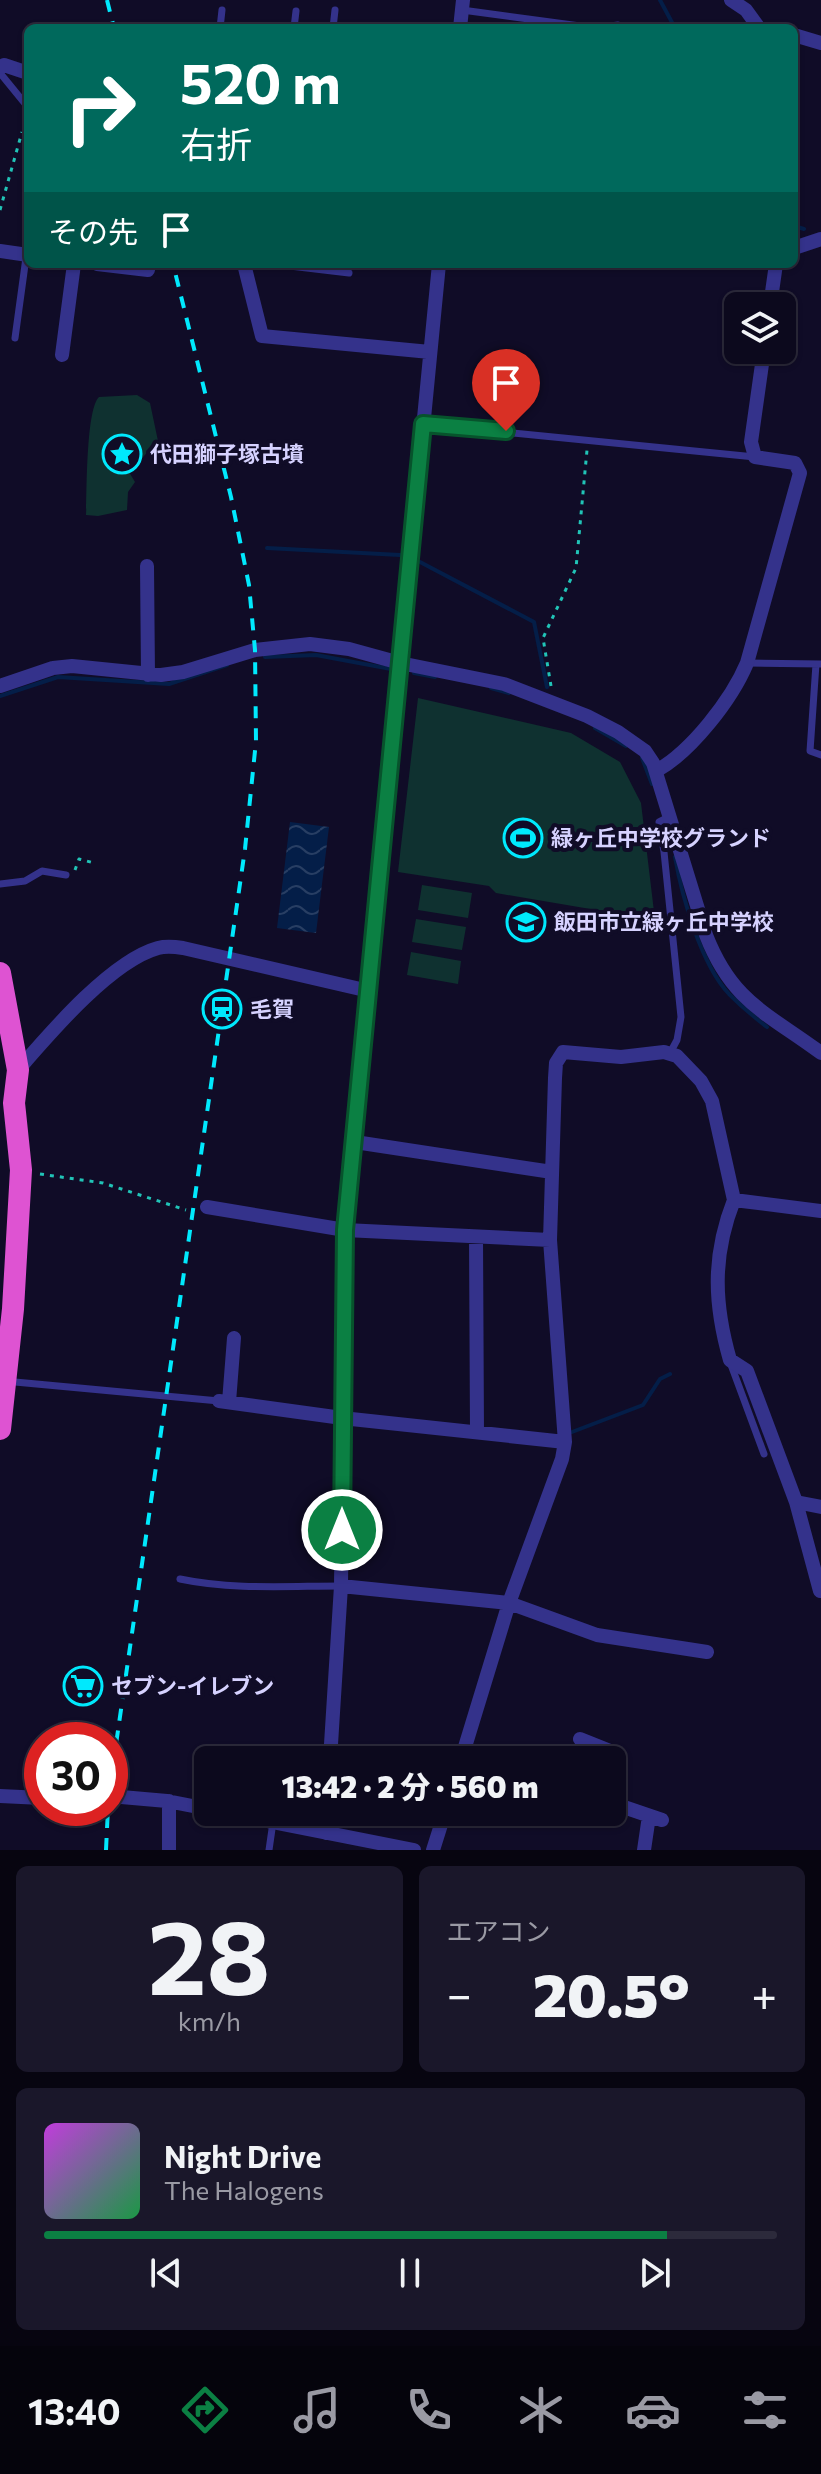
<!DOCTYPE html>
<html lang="ja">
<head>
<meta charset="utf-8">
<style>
  body { margin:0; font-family:Commissioner,"Noto Sans JP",sans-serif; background:#1a172a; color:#f1f3f6; height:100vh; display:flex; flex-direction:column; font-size:30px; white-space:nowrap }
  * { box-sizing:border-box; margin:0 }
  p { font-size:26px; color:#9a9aa4 }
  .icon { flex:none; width:44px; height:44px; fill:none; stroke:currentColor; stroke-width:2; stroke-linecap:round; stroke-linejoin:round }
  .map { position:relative; height:1850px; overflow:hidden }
  .drawer { display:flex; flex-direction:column; gap:16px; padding:16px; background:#070510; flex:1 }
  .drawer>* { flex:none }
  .top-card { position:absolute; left:24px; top:24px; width:774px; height:244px; border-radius:12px; box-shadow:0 2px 6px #0004,0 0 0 2px #2c2a3b; background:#00695c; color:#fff; overflow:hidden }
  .fabs { position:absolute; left:724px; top:292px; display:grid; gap:16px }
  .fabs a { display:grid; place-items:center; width:72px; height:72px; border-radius:12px; background:#0c091d; box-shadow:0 2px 6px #0004,0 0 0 2px #2c2a3b; font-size:40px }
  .speed { position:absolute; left:24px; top:1722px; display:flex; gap:16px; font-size:40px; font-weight:700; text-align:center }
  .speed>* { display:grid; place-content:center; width:104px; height:104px; border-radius:50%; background:#0c091d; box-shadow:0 2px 6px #0004,0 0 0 2px #2c2a3b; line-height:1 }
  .speed .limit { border:12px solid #d22; background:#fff; color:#111 }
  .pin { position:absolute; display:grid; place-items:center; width:68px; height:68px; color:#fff; margin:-82px -34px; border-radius:50% 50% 50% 0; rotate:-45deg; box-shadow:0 0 8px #0007 }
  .pin .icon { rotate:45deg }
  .me { position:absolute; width:88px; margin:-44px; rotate:0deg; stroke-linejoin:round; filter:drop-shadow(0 0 6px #0008) }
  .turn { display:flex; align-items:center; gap:28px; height:168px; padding:0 24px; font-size:36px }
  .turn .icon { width:104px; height:104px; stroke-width:2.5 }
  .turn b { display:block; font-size:56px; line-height:68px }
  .then { display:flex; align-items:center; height:76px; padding:0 24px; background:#0003; gap:16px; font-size:30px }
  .big { font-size:60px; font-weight:800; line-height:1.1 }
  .drawer .widget { flex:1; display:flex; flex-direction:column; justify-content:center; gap:12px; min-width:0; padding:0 28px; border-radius:12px; background:#1a172a }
  .drawer .dial { align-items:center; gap:0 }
  .dial b { font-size:104px; line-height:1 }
  .song { display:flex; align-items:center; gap:24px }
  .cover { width:96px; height:96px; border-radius:12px; background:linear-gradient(135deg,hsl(290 70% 55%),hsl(140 70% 35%)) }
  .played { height:8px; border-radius:4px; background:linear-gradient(90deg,#0b8043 85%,#2c2a3b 85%) }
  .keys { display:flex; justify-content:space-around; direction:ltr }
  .heat { display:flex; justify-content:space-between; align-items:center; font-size:44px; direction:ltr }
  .drawer .tiles { flex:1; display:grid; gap:16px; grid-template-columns:1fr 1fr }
  .widget:last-child { grid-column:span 2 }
  .trip { position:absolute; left:194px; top:1746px; width:432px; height:80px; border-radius:12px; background:#0c091d; box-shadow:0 2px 6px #0004,0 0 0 2px #2c2a3b; font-weight:800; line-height:80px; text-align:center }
  .menu { display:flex; height:128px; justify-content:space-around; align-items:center; background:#05040c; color:#9a9aa4 }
  .menu .icon { width:56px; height:56px }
  .menu .current { color:#0b8043 }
  .menu b { font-size:36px; color:#f1f3f6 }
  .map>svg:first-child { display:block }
  .park { fill:#0f3130 }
  .water { fill:url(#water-waves) }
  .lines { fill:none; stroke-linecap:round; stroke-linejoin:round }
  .stream { stroke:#041e48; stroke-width:4 }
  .path { stroke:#21c4b7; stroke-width:3; stroke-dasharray:4 6; stroke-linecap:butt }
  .service { stroke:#34328b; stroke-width:7 }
  .minor { stroke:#34328b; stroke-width:14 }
  .trunk { stroke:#de53d2; stroke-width:22 }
  .rail { stroke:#00e9fd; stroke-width:4; stroke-dasharray:12 10; stroke-linecap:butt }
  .route-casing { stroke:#07532c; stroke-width:20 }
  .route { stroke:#0b8043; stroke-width:14 }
  .labels { text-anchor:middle; stroke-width:8; stroke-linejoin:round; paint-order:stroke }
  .poi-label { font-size:22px; font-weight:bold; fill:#d6d2ff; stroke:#100c27; text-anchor:start }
</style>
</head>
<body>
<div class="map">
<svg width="821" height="1850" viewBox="0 0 821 1850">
  <defs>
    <pattern id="water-waves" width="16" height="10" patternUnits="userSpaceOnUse" patternTransform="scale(2)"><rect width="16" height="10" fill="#041e48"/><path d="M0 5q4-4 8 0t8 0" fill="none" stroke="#283e63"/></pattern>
  </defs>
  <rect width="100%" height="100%" fill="#100c27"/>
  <path class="park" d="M137 395 150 403 158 441 129 472 135 482 128 492 127 510 98 516 86 515C87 492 86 409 99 397Z
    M418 698 571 733 620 762 641 803 655 920 496 893 489 886 398 872Z
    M422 885 472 893 468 918 418 910Z
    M416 919 466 927 462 950 412 942Z
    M411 952 461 961 458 984 407 975Z"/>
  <path class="water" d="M290 822 329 827 316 933 277 928Z"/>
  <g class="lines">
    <path class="stream" d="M660 0 675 28
      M794 226 804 229
      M267 548 400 555
      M420 562 534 622 547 687
      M265 657 316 655 391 669
      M414 673 435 677
      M491 688 509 693
      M0 696 58 677 169 684 227 665
      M595 728 626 746
      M642 758 652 784
      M675 857C682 897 701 964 729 994 741 1006 754 1017 767 1027
      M572 1432 643 1405 660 1379 670 1374"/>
    <path class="path" d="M0 210 22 132
      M551 686 543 638 576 568 587 450
      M75 870 79 859 94 863
      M40 1174 103 1183 186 1210"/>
    <path class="service" d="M462 10 595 28 618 25 621 28
      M220 28 222 10
      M294 28 296 11
      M333 28 335 10
      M0 73 27 106 26 121 28 122
      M273 264 349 273
      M15 338 28 243
      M423 424 755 457
      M747 663 821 664
      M816 664 810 751 821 755
      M669 817 659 822 664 852 681 1017 677 1040 670 1053
      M0 884 25 881 42 871 66 875
      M730 1362 764 1454
      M15 1382 219 1401
      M180 1579C232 1590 288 1586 341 1586
      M269 1850 273 1822"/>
    <path class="minor" d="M731 0 746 10 759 28
      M460 28 463 0
      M794 35 821 43
      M0 67 4 65 28 73
      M794 248 821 239
      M0 251 28 255
      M97 264 148 270
      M244 264 262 336 430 352
      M770 306 776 264
      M62 355 74 264
      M147 566 148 675
      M0 686 53 668 72 666 161 675 183 672 255 650 310 644 349 649 400 663 504 684 587 716 618 732 645 751 653 763 706 935C732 1002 767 1013 821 1053
      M656 771C691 752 732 699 747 663L800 473 795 463 755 457 751 442 764 350
      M18 1070C50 1033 111 961 158 948 166 946 176 947 183 948L369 991
      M355 1142 552 1172
      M734 1200C712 1256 714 1304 730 1360L747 1371 796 1502 820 1591
      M207 1207 345 1230 550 1240
      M476 1237 477 1432
      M219 1401 342 1418 565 1442
      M229 1402 234 1338
      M796 1502 821 1507
      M341 1586 509 1603 597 1635 707 1652
      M580 1739 615 1753
      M330 1760 341 1586 345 1230 439 264
      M461 1760 509 1603 562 1459 565 1442 550 1240 555 1078 556 1063 563 1052 621 1057 664 1052 677 1056 701 1081 712 1101 734 1200 821 1211
      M0 1796 42 1798
      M110 1796 167 1801 208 1809
      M612 1803 662 1820
      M222 1812 414 1850
      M326 1833 327 1812
      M169 1850V1801
      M433 1850 445 1812
      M644 1850 649 1816"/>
    <path class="trunk" d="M0 973 18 1070 14 1103 21 1170 13 1309 0 1429"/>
    <path class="rail" d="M107 0 114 28
      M110 1786 245 849 256 741 255 650 249 585 231 497 173 264
      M106 1850 108 1808"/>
  </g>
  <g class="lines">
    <g class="route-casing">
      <path id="route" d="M342 1530 345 1230 423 424 506 431"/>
    </g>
    <use href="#route" class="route"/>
  </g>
  <defs>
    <g id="sight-ring" transform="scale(2)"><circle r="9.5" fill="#100c27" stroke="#00e9fd" stroke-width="1.5"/><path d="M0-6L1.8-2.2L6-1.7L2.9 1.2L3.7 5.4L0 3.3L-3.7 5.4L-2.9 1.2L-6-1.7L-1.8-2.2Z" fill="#00e9fd"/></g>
    <g id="stadium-ring" transform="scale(2)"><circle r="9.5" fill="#100c27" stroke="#00e9fd" stroke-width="1.5"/><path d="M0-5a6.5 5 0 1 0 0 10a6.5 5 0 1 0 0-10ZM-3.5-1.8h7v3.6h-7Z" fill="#00e9fd"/></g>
    <g id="school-ring" transform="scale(2)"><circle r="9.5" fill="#100c27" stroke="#00e9fd" stroke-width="1.5"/><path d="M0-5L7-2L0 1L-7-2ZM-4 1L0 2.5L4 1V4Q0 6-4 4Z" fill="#00e9fd"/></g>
    <g id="station-ring" transform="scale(2)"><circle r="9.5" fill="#100c27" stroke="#00e9fd" stroke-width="1.5"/><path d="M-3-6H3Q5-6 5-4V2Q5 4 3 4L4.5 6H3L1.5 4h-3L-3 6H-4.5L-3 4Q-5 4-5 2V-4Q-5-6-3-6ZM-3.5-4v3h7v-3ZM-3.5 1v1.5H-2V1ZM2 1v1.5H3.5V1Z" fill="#00e9fd"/></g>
    <g id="supermarket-ring" transform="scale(2)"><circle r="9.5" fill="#100c27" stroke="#00e9fd" stroke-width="1.5"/><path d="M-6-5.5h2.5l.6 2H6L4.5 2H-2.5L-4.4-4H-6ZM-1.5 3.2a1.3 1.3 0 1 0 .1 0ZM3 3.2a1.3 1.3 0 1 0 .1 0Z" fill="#00e9fd"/></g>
  </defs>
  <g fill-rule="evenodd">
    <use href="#sight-ring" x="122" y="454"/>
    <use href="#stadium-ring" x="523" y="838"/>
    <use href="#school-ring" x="526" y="922"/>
    <use href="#station-ring" x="222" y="1009"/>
    <use href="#supermarket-ring" x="83" y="1686"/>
  </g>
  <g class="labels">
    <g class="poi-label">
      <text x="150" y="462">代田獅子塚古墳</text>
      <text x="551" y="846">緑ヶ丘中学校グランド</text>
      <text x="554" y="930">飯田市立緑ヶ丘中学校</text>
      <text x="250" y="1017">毛賀</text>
      <text x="111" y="1694">セブン-イレブン</text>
    </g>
  </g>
</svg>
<div class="fabs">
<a><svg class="icon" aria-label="layers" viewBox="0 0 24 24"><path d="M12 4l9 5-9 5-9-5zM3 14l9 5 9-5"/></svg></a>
</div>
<div class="speed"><div class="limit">30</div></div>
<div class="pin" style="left:506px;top:431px;background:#d93025"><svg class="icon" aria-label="arrive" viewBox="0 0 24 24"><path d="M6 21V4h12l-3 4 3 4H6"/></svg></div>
<svg class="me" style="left:342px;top:1530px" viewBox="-20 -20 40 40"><circle r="17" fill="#0b8043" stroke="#fff" stroke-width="3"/><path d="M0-11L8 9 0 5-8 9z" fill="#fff"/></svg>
<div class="trip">13:42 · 2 分 · 560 m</div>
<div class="top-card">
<div class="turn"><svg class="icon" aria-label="right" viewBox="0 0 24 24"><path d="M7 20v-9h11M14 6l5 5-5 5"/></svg><div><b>520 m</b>右折</div></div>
<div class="then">その先<svg class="icon" aria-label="arrive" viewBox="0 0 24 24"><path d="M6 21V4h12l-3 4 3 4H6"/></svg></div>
</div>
</div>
<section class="drawer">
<div class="tiles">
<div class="widget dial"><b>28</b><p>km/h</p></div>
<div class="widget"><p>エアコン</p>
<div class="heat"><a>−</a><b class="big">20.5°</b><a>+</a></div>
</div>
<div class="widget">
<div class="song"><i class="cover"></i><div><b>Night Drive</b><p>The Halogens</p></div></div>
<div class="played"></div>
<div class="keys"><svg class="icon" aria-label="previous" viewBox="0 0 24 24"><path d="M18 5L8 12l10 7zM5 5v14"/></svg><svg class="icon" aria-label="pause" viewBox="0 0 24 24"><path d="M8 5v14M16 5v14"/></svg><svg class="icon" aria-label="next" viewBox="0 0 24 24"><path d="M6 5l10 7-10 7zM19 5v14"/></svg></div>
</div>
</div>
</section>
<nav class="menu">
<b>13:40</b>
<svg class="icon current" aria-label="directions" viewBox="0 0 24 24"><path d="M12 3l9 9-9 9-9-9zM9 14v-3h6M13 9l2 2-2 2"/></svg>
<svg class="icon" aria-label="music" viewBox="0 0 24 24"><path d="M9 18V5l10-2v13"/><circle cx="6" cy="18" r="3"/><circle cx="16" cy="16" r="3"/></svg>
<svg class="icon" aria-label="phone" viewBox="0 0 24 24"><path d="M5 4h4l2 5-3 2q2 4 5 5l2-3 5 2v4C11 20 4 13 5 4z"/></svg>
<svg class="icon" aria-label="climate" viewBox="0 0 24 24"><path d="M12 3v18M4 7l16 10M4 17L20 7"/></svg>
<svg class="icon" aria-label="car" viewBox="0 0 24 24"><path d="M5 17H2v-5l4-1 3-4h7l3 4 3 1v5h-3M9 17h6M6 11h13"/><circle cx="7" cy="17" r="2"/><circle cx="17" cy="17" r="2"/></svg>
<svg class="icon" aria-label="filters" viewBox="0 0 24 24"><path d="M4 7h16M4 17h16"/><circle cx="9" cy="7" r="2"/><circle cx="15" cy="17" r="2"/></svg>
</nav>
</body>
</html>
